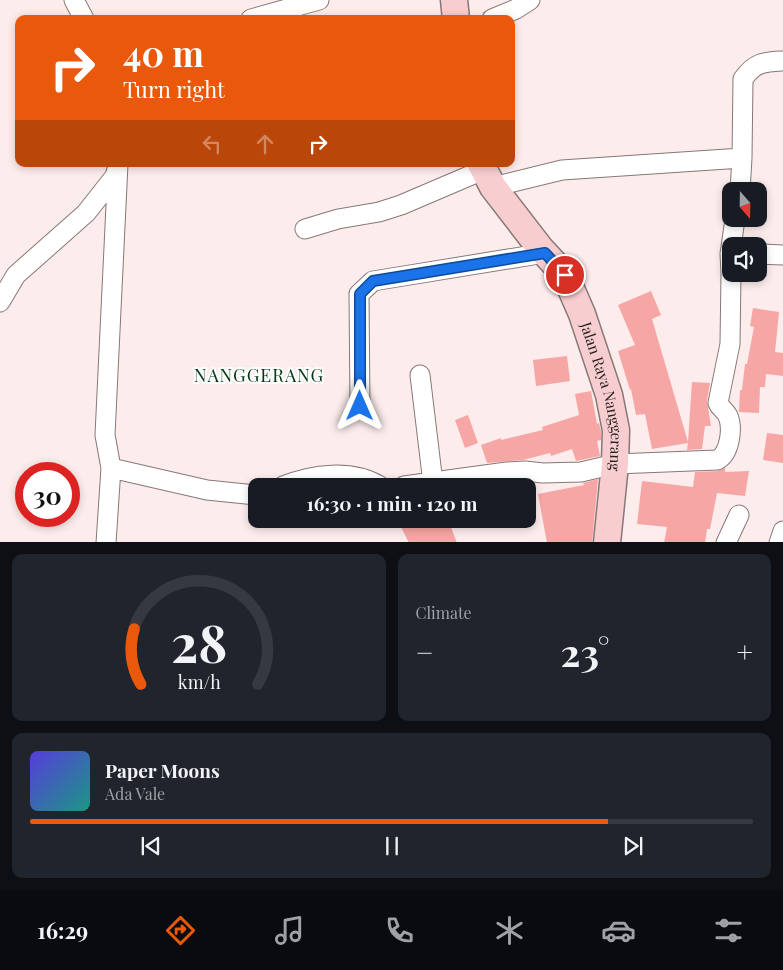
<!DOCTYPE html>
<html lang="en">
<head>
<meta charset="utf-8">
<style>
  body { margin:0; font-family:"Playfair Display",serif; background:#20242c; color:#f1f3f6; height:100vh; display:flex; flex-direction:column; font-size:19px; white-space:nowrap }
  * { box-sizing:border-box; margin:0 }
  p { font-size:16px; color:#9ea1a6 }
  .icon { flex:none; width:28px; height:28px; fill:none; stroke:currentColor; stroke-width:2; stroke-linecap:round; stroke-linejoin:round }
  .map { position:relative; height:542px; overflow:hidden }
  .side { display:flex; flex-direction:column; gap:12px; padding:12px; background:#0d0f14; flex:1 }
  .side>* { flex:none }
  .hud { position:absolute; left:15px; top:15px; width:500px; height:152px; border-radius:10px; box-shadow:0 2px 8px #0003; background:#ea580c; color:#fff; overflow:hidden }
  .needle { width:32px; rotate:160deg }
  .buttons { position:absolute; left:722px; top:182px; display:grid; gap:10px }
  .buttons a { display:grid; place-items:center; width:45px; height:45px; border-radius:10px; background:#171b24; box-shadow:0 2px 8px #0003; font-size:25px }
  .speed { position:absolute; left:15px; top:462px; display:flex; gap:10px; font-size:25px; font-weight:700; text-align:center }
  .speed>* { display:grid; place-content:center; width:65px; height:65px; border-radius:50%; background:#171b24; box-shadow:0 2px 8px #0003; line-height:1 }
  .speed .limit { border:8px solid #d22; background:#fff; color:#111 }
  .pin { position:absolute; display:grid; place-items:center; width:42px; height:42px; color:#fff; margin:-21px; border:2px solid #fff; border-radius:50%; box-shadow:0 1px 5px #0007 }
  .me { position:absolute; width:55px; margin:-28px; rotate:0deg; stroke-linejoin:round; filter:drop-shadow(0 0 4px #0008) }
  .turn { display:flex; align-items:center; gap:18px; height:105px; padding:0 25px; font-size:22px }
  .turn .icon { width:65px; height:65px; stroke-width:2.5 }
  .turn b { display:block; font-size:35px; line-height:42px }
  .lanes { display:flex; align-items:center; height:48px; padding:0 25px; background:#0003; justify-content:center; gap:25px; direction:ltr }
  .lanes .off { opacity:.35 }
  .big { font-size:38px; font-weight:700; line-height:1.1 }
  .side .card { flex:1; display:flex; flex-direction:column; justify-content:center; gap:8px; min-width:0; padding:0 18px; border-radius:10px; background:#20242c }
  .side .dial { align-items:center; gap:0 }
  .dial svg { height:130px; overflow:visible; fill:none; stroke:#363941; stroke-width:7; stroke-linecap:round; text-anchor:middle }
  .dial text { fill:#f1f3f6; stroke:none }
  .song { display:flex; align-items:center; gap:15px }
  .cover { width:60px; height:60px; border-radius:8px; background:linear-gradient(135deg,hsl(250 70% 55%),hsl(170 70% 35%)) }
  .played { height:5px; border-radius:2px; background:linear-gradient(90deg,#ea580c 80%,#363941 80%) }
  .keys { display:flex; justify-content:space-around; direction:ltr }
  .heat { display:flex; justify-content:space-between; align-items:center; font-size:28px; direction:ltr }
  .side .tiles { flex:1; display:grid; gap:12px; grid-template-columns:1fr 1fr }
  .card:last-child { grid-column:span 2 }
  .trip { position:absolute; left:248px; top:478px; width:288px; height:50px; border-radius:10px; background:#171b24; box-shadow:0 2px 8px #0003; font-weight:700; line-height:50px; text-align:center }
  .menu { display:flex; height:80px; justify-content:space-around; align-items:center; background:#090b0e; color:#9ea1a6 }
  .menu .icon { width:35px; height:35px }
  .menu .active { color:#ea580c }
  .menu b { font-size:22px; color:#f1f3f6 }
  .map>svg:first-child { display:block }
  .building { fill:#f6a6a5 }
  .lines { fill:none; stroke-linecap:round; stroke-linejoin:round }
  .street-casing { stroke:#867877; stroke-width:21 }
  .secondary-casing { stroke:#867877; stroke-width:29 }
  .street { stroke:#fff; stroke-width:19 }
  .secondary { stroke:#f7cdd0; stroke-width:26 }
  .route-casing { stroke:#114b97; stroke-width:12 }
  .route { stroke:#1a73e8; stroke-width:9 }
  .labels { text-anchor:middle; stroke-width:4; stroke-linejoin:round; paint-order:stroke }
  .street-label { font-size:15px; fill:#231e1d; stroke:#fefefe }
  .quarter-label { font-size:18px; letter-spacing:1px; fill:#023714; stroke:#fefefe }
</style>
</head>
<body>
<div class="map">
<svg width="783" height="543" viewBox="0 0 783 543">
  <rect width="100%" height="100%" fill="#fdecec"/>
  <path class="building" d="M651 291 661 315 652 319 688 442 692 382 710 383 707 401 711 426H705L702 449 687 450 688 443 652 449 645 414 636 415 631 389 630 390 618 351 635 345 618 305Z
    M753 308 779 312 775 352 783 353V376L766 374 765 387H760L759 413 739 412 740 390H742L745 364H747L754 327 750 326Z
    M567 356 570 381 536 386 533 360Z
    M591 391 597 424 599 423 601 431V440L597 441 600 456 576 461 572 449 551 456 550 453 523 460 487 463 481 445 501 438V440L543 430 542 427 579 415 575 394Z
    M468 415 478 443 465 448 455 420Z
    M767 433 783 435V463L763 460Z
    M725 468V472L749 471 745 496 717 493 710 529H707L705 543H664L667 527 637 524 642 481 693 487 695 472 717 471Z
    M598 479 592 543H547L538 494 584 485 583 483Z
    M397 519H448L457 543H409Z"/>
  <g class="lines">
    <g class="street-casing">
      <path id="street" d="M74 0 84 19
        M251 19 319 0
        M492 19 516 9 530 0
        M493 187 562 170 742 158
        M740 191 742 158 743 79C755 62 764 62 783 61
        M305 229 338 219 379 212 401 205 483 170
        M759 254 783 255
        M731 273 730 254 735 219
        M0 302 16 275 86 213 116 175V172
        M420 375 433 483
        M360 407 359 294 373 281 545 253
        M111 468 207 490 256 495
        M283 486C313 474 351 469 380 486
        M404 486 507 472 525 471 543 473 581 472 615 464 717 460C730 454 733 428 728 416 725 410 720 408 718 403L730 344 731 274
        M106 543 111 468 105 435 118 164
        M726 543 739 515
        M779 543 783 531"/>
    </g>
    <g class="secondary-casing">
      <g id="secondary">
        <path d="M454 0 456 19"/>
        <path id="s1" d="M481 164 493 187 540 248 565 275 582 314 609 395 616 430 615 464 607 543"/>
      </g>
    </g>
    <use href="#street" class="street"/>
    <use href="#secondary" class="secondary"/>
  </g>
  <g class="lines">
    <g class="route-casing">
      <path id="route" d="M360 406V294L373 281 545 253 565 275"/>
    </g>
    <use href="#route" class="route"/>
  </g>
  <g class="labels">
    <g class="street-label">
      <text dy="5" stroke="none"><textPath href="#s1" startOffset="268">Jalan Raya Nanggerang</textPath></text>
    </g>
    <g class="quarter-label">
      <text x="259" y="382">NANGGERANG</text>
    </g>
  </g>
</svg>
<div class="buttons">
<a><svg class="needle" viewBox="-14 -14 28 28"><path d="M0-13l5 13h-10z" fill="#e53935"/><path d="M0 13l5-13h-10z" fill="#9ea1a6"/></svg></a>
<a><svg class="icon" aria-label="sound" viewBox="0 0 24 24"><path d="M4 9h4l5-4v14l-5-4H4zM17 9q2 3 0 6"/></svg></a>
</div>
<div class="speed"><div class="limit">30</div></div>
<div class="pin" style="left:565px;top:275px;background:#d93025"><svg class="icon" aria-label="arrive" viewBox="0 0 24 24"><path d="M6 21V4h12l-3 4 3 4H6"/></svg></div>
<svg class="me" style="left:360px;top:406px" viewBox="-20 -20 40 40"><path d="M0-17L14 15 0 8-14 15z" fill="#1a73e8" stroke="#fff" stroke-width="4"/></svg>
<div class="trip">16:30 · 1 min · 120 m</div>
<div class="hud">
<div class="turn"><svg class="icon" aria-label="right" viewBox="0 0 24 24"><path d="M7 20v-9h11M14 6l5 5-5 5"/></svg><div><b>40 m</b>Turn right</div></div>
<div class="lanes"><svg class="icon off" aria-label="left" viewBox="0 0 24 24"><path d="M17 20v-9H6M10 6l-5 5 5 5"/></svg><svg class="icon off" aria-label="ahead" viewBox="0 0 24 24"><path d="M12 20V5M6 11l6-6 6 6"/></svg><svg class="icon" aria-label="right" viewBox="0 0 24 24"><path d="M7 20v-9h11M14 6l5 5-5 5"/></svg></div>
</div>
</div>
<section class="side">
<div class="tiles">
<div class="card dial"><svg viewBox="0 0 100 80">
<path d="M14 69A42 42 0 1 1 86 69"/>
<path d="M14 69A42 42 0 0 1 10 35" stroke="#ea580c"/>
<text x="50" y="56" font-size="32" font-weight="700">28</text>
<text x="50" y="72" font-size="11">km/h</text>
</svg></div>
<div class="card"><p>Climate</p>
<div class="heat"><a>−</a><b class="big">23°</b><a>+</a></div>
</div>
<div class="card">
<div class="song"><i class="cover"></i><div><b>Paper Moons</b><p>Ada Vale</p></div></div>
<div class="played"></div>
<div class="keys"><svg class="icon" aria-label="previous" viewBox="0 0 24 24"><path d="M18 5L8 12l10 7zM5 5v14"/></svg><svg class="icon" aria-label="pause" viewBox="0 0 24 24"><path d="M8 5v14M16 5v14"/></svg><svg class="icon" aria-label="next" viewBox="0 0 24 24"><path d="M6 5l10 7-10 7zM19 5v14"/></svg></div>
</div>
</div>
</section>
<nav class="menu">
<b>16:29</b>
<svg class="icon active" aria-label="directions" viewBox="0 0 24 24"><path d="M12 3l9 9-9 9-9-9zM9 14v-3h6M13 9l2 2-2 2"/></svg>
<svg class="icon" aria-label="music" viewBox="0 0 24 24"><path d="M9 18V5l10-2v13"/><circle cx="6" cy="18" r="3"/><circle cx="16" cy="16" r="3"/></svg>
<svg class="icon" aria-label="phone" viewBox="0 0 24 24"><path d="M5 4h4l2 5-3 2q2 4 5 5l2-3 5 2v4C11 20 4 13 5 4z"/></svg>
<svg class="icon" aria-label="climate" viewBox="0 0 24 24"><path d="M12 3v18M4 7l16 10M4 17L20 7"/></svg>
<svg class="icon" aria-label="car" viewBox="0 0 24 24"><path d="M5 17H2v-5l4-1 3-4h7l3 4 3 1v5h-3M9 17h6M6 11h13"/><circle cx="7" cy="17" r="2"/><circle cx="17" cy="17" r="2"/></svg>
<svg class="icon" aria-label="filters" viewBox="0 0 24 24"><path d="M4 7h16M4 17h16"/><circle cx="9" cy="7" r="2"/><circle cx="15" cy="17" r="2"/></svg>
</nav>
</body>
</html>
